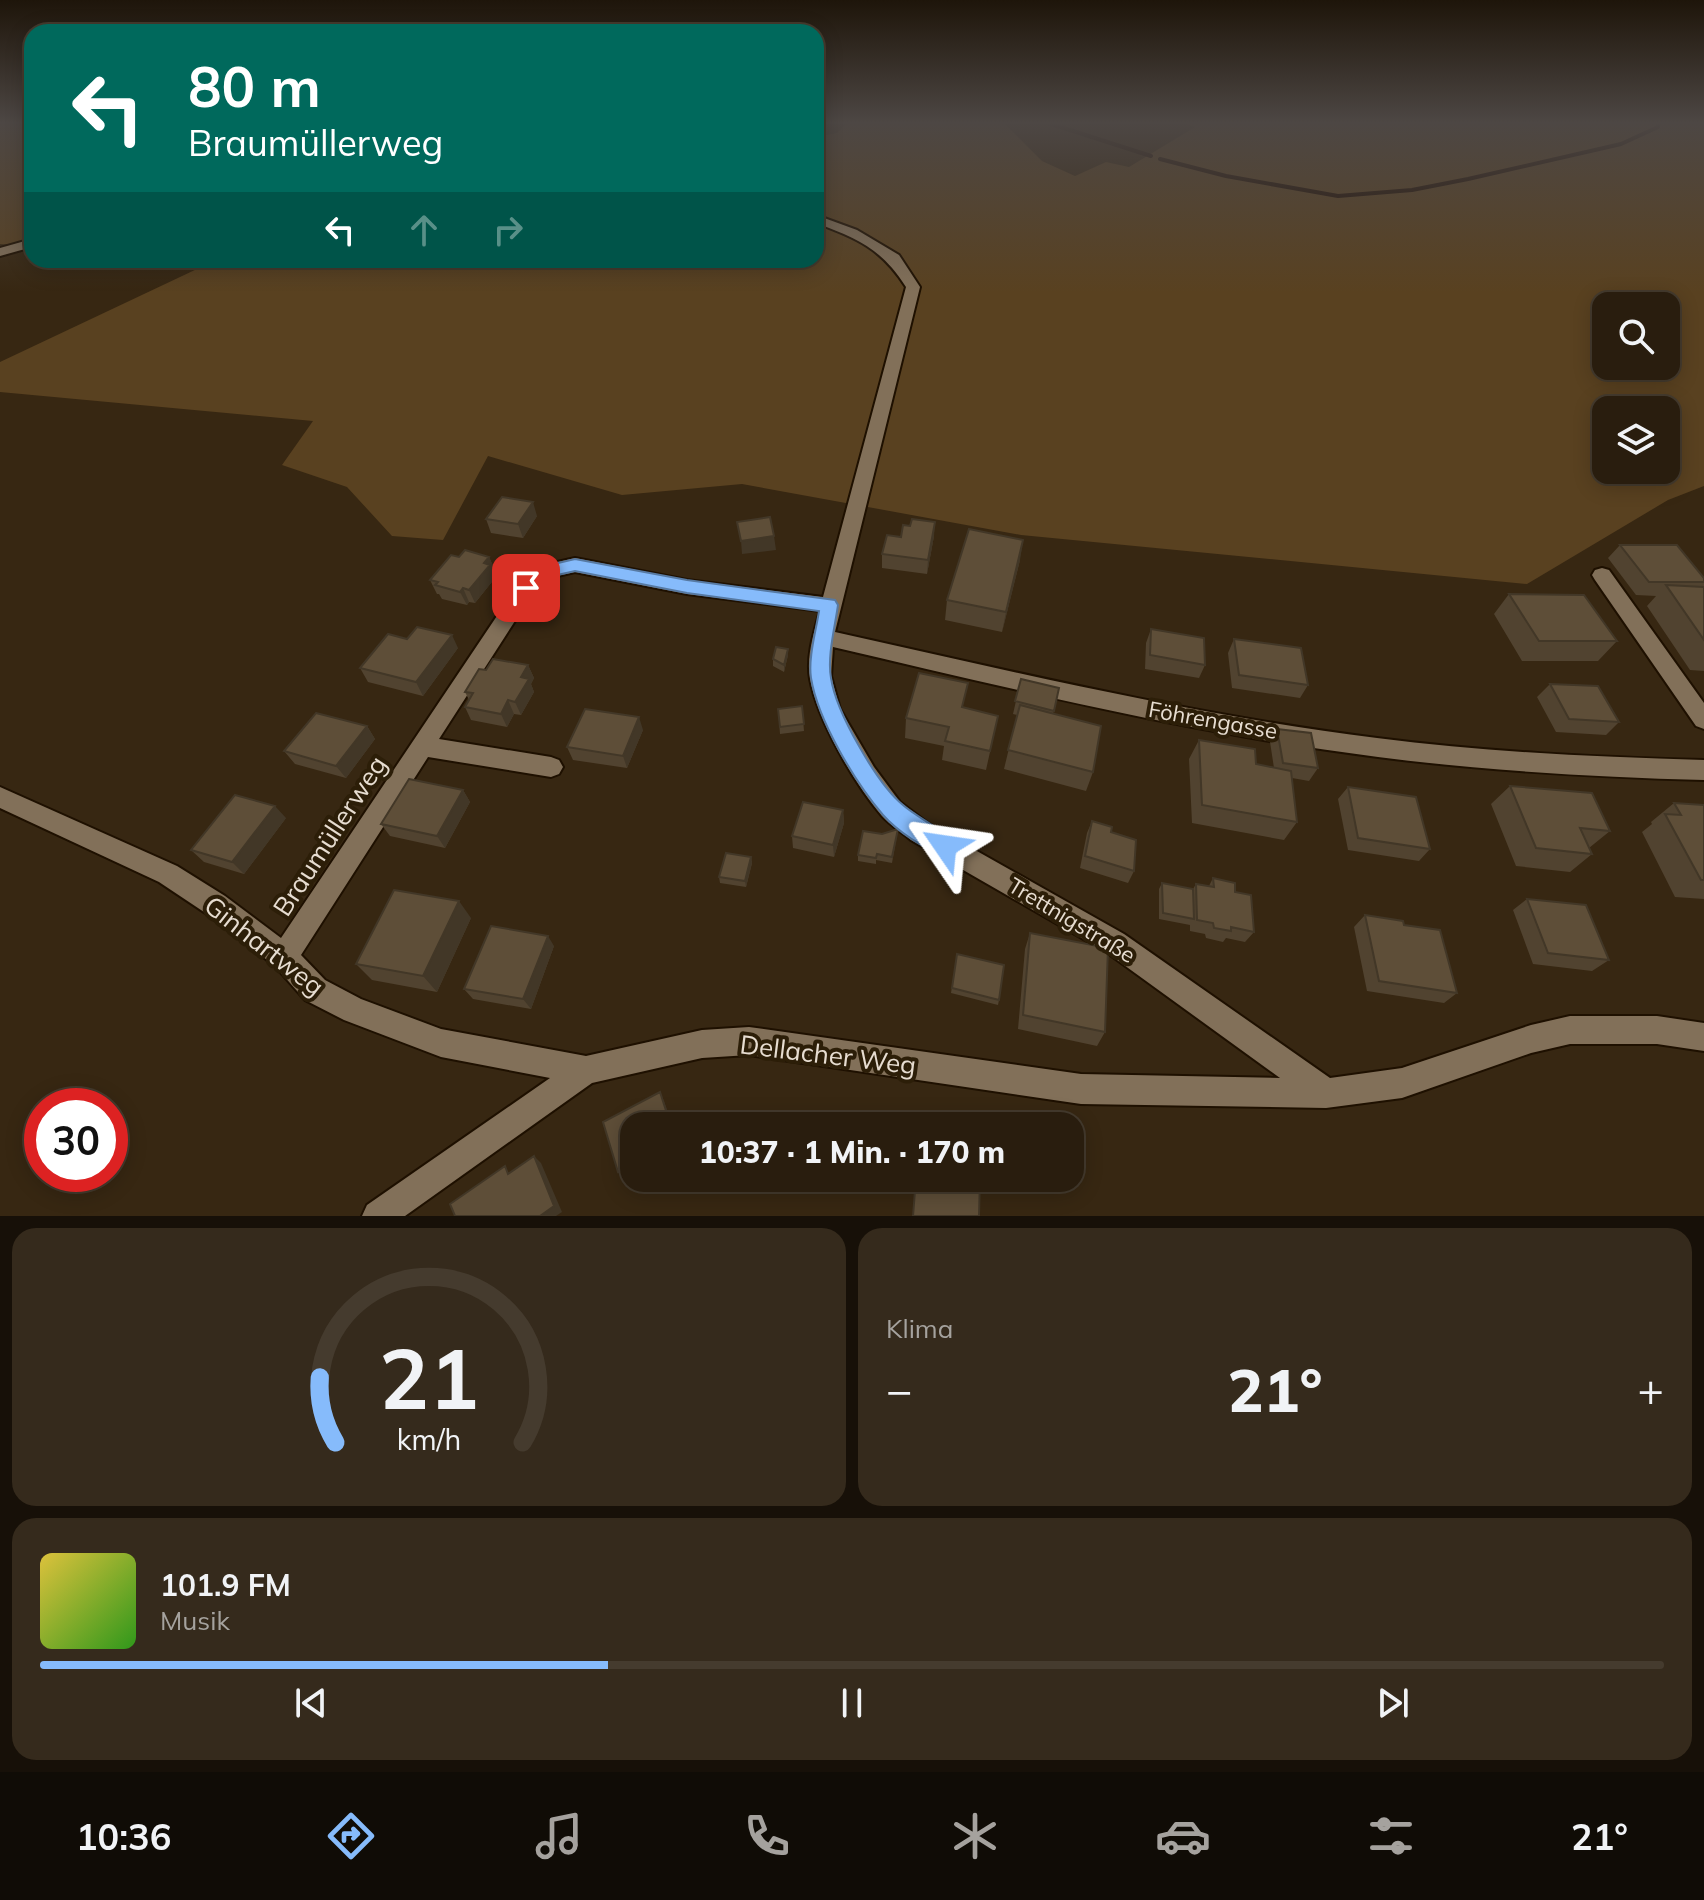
<!DOCTYPE html>
<html lang="de">
<head>
<meta charset="utf-8">
<style>
  body { margin:0; font-family:Mulish,sans-serif; background:#352a1c; color:#f1f3f6; height:100vh; display:flex; flex-direction:column; font-size:30px; white-space:nowrap }
  * { box-sizing:border-box; margin:0 }
  p { font-size:26px; color:#a5a29e }
  .icon { flex:none; width:44px; height:44px; fill:none; stroke:currentColor; stroke-width:2; stroke-linecap:round; stroke-linejoin:round }
  .map { position:relative; height:1216px; overflow:hidden }
  .panel { display:flex; flex-direction:column; gap:12px; padding:12px; background:#171008; flex:1 }
  .panel>* { flex:none }
  .hud { position:absolute; left:24px; top:24px; width:800px; height:244px; border-radius:24px; box-shadow:0 4px 20px #0003,0 0 0 2px #453b2e; background:#00695c; color:#fff; overflow:hidden }
  .fabs { position:absolute; left:1592px; top:292px; display:grid; gap:16px }
  .fabs a { display:grid; place-items:center; width:88px; height:88px; border-radius:16px; background:#291d0e; box-shadow:0 4px 20px #0003,0 0 0 2px #453b2e; font-size:40px }
  .speed { position:absolute; left:24px; top:1088px; display:flex; gap:16px; font-size:40px; font-weight:700; text-align:center }
  .speed>* { display:grid; place-content:center; width:104px; height:104px; border-radius:50%; background:#291d0e; box-shadow:0 4px 20px #0003,0 0 0 2px #453b2e; line-height:1 }
  .speed .limit { border:12px solid #d22; background:#fff; color:#111 }
  .pin { position:absolute; display:grid; place-items:center; width:68px; height:68px; color:#fff; margin:-34px; border-radius:16px; box-shadow:0 4px 12px #0006 }
  .me { position:absolute; width:88px; margin:-44px; rotate:302deg; stroke-linejoin:round; filter:drop-shadow(0 0 6px #0008) }
  .turn { display:flex; align-items:center; gap:28px; height:168px; padding:0 32px; font-size:36px }
  .turn .icon { width:104px; height:104px; stroke-width:2.5 }
  .turn b { display:block; font-size:56px; line-height:68px }
  .lanes { display:flex; align-items:center; height:76px; padding:0 32px; background:#0003; justify-content:center; gap:40px; direction:ltr }
  .lanes .off { opacity:.35 }
  .big { font-size:60px; font-weight:800; line-height:1.1 }
  .panel .card { flex:1; display:flex; flex-direction:column; justify-content:center; gap:12px; min-width:0; padding:0 28px; border-radius:24px; background:#352a1c }
  .panel .dial { align-items:center; gap:0 }
  .dial svg { height:208px; overflow:visible; fill:none; stroke:#453b2e; stroke-width:7; stroke-linecap:round; text-anchor:middle }
  .dial text { fill:#f1f3f6; stroke:none }
  .song { display:flex; align-items:center; gap:24px }
  .cover { width:96px; height:96px; border-radius:12px; background:linear-gradient(135deg,hsl(50 70% 55%),hsl(110 70% 35%)) }
  .played { height:8px; border-radius:4px; background:linear-gradient(90deg,#86bbfb 35%,#453b2e 35%) }
  .keys { display:flex; justify-content:space-around; direction:ltr }
  .heat { display:flex; justify-content:space-between; align-items:center; font-size:44px; direction:ltr }
  .panel .tiles { flex:1; display:grid; gap:12px; grid-template-columns:1fr 1fr }
  .card:last-child { grid-column:span 2 }
  .trip { position:absolute; left:620px; top:1112px; width:464px; height:80px; border-radius:24px; background:#291d0e; box-shadow:0 4px 20px #0003,0 0 0 2px #453b2e; font-weight:800; line-height:80px; text-align:center }
  .tab-bar { display:flex; height:128px; justify-content:space-around; align-items:center; background:#100c06; color:#a5a29e }
  .tab-bar .icon { width:56px; height:56px }
  .tab-bar .selected { color:#86bbfb }
  .tab-bar b { font-size:36px; color:#f1f3f6 }
  .map>svg:first-child { display:block }
  .green { fill:#594120; fill-rule:evenodd }
  .lines { fill:none; stroke-linecap:round; stroke-linejoin:round }
  .stream { stroke:#1c0b00; stroke-width:4 }
  .minor-casing { stroke:#1e1000; stroke-width:4 }
  .minor { fill:#827059; fill-rule:evenodd }
  .wall { fill:#514330 }
  .shaded-wall { fill:#423727 }
  .building { fill:#5e4e38; stroke:#423727; stroke-width:2 }
  .route { fill:#86bbfb; stroke:#577aa3; stroke-width:2 }
  .labels { text-anchor:middle; stroke-width:8; stroke-linejoin:round; paint-order:stroke }
  .street-label { font-size:22px; fill:#e7ddd1; stroke:#2c1e08 }
  .near-street-label { font-size:26px; fill:#e7ddd1; stroke:#2c1e08 }
</style>
</head>
<body>
<div class="map">
<svg width="1704" height="1216" viewBox="0 0 1704 1216">
  <rect width="100%" height="100%" fill="#372712"/>
  <path class="green" d="M0 122H32V246L0 244Z
    M848 122H1003L1042 161 1075 176 1106 162 1129 167 1195 127 1181 122H1704V486L1668 500 1527 584 1021 535 742 484 622 495 488 456 443 540 392 536 347 487 282 465 313 421 0 392V362L216 260H816V137L837 133ZM1606 306H1666V366H1606ZM1606 410H1666V470H1606Z"/>
  <g class="lines">
    <path class="stream" d="M1045 122 1151 156
      M1160 159 1226 176 1338 196 1412 190 1468 179 1621 144 1658 127V122"/>
    <g class="minor-casing">
      <path id="minor" d="M816 215 857 230 899 255 920 287 835 632C1014 672 1194 715 1377 738 1486 752 1594 757 1704 760V780C1595 777 1487 771 1378 757 1194 734 1013 689 833 647L831 676 840 709 874 767 900 802 929 824 1124 934 1330 1078 1402 1068 1531 1025 1570 1016H1657L1704 1023V1051L1657 1044H1570L1531 1053 1402 1098 1326 1108 1081 1104 749 1055 702 1058 592 1083 405 1216H362L367 1205 550 1078 441 1057 344 1020 305 1000 275 966 207 914 159 882 0 808V787L177 866 225 896 281 938 519 583 540 566 575 558 687 580 823 597 906 287C881 248 858 239 816 223ZM575 572 687 594 820 611C814 632 806 657 810 679 818 721 854 783 882 816 890 825 902 832 911 840L1106 952 1280 1078 1081 1074 749 1027 702 1030 586 1056 441 1029 361 999 325 980 301 955 428 757 551 777 559 774 563 767 559 760 551 757 439 739 533 593 553 577Z
        M32 239V247L0 256V248Z
        M1602 568 1609 570 1704 703V729L1696 726 1595 580 1592 575 1595 570Z"/>
    </g>
    <use href="#minor" class="minor"/>
  </g>
  <path class="wall" d="M537 516 523 538 491 533 486 519Z
    M934 536 927 574 882 568V554L901 537Z
    M1620 545 1704 578V671L1690 670 1647 606 1656 596 1636 595 1608 558Z
    M459 557H489L495 570 493 573 495 578 475 603 469 602 467 605 442 599 439 594H437L430 580Z
    M1020 560 1002 632 945 620 947 600Z
    M1509 594 1617 641 1598 661H1522L1494 614Z
    M1151 629 1205 665 1199 678 1145 669 1146 643Z
    M1234 639 1308 685 1300 698 1232 688 1228 653Z
    M458 648 423 696 368 682 360 668Z
    M788 649V655L784 672 773 666V659Z
    M528 665 534 678 531 684 534 692 521 715 514 714 507 727 471 720 465 707 469 700 465 692 486 670Z
    M1021 679 1059 688 1053 714 1093 772 1086 791 1004 769 1017 715 1013 714Z
    M1550 684 1619 722 1606 735 1556 732 1537 697Z
    M802 706 804 731 780 734 778 709Z
    M964 708 998 716 986 770 942 760 944 746 905 738 906 718Z
    M367 726 375 739 346 778 295 764 284 751Z
    M1277 729 1318 768 1309 781 1292 778 1297 822 1284 840 1192 823 1189 759 1199 740 1256 764 1274 768 1270 742Z
    M643 730 627 768 573 760 567 747Z
    M1510 786 1610 831 1589 848 1592 854 1570 872 1516 866 1491 804Z
    M1348 787 1430 849 1419 861 1348 850 1338 799Z
    M463 790 470 802 445 848 390 836 381 824Z
    M1674 803 1704 805V899L1675 897 1642 832 1652 824 1651 822Z
    M843 810 844 823 834 857 793 848 792 836Z
    M286 818 244 874 204 862 191 850Z
    M1092 821 1134 871 1128 883 1080 868 1087 833Z
    M898 829 892 863 876 860V864L858 861V855L882 834Z
    M751 857 752 863 746 887 720 883 719 877Z
    M1213 878 1254 932 1245 942 1226 938 1223 942 1206 938 1205 934 1190 931V925L1159 919V889L1162 883 1193 889 1196 884 1209 886Z
    M1527 899 1609 960 1592 971 1533 964 1513 910Z
    M1365 915 1404 925 1457 993 1444 1003 1367 991 1354 927Z
    M471 918 437 992 372 980 356 964Z
    M1030 933 1105 1032 1097 1046 1018 1029 1025 949Z
    M554 946 531 1009 473 999 464 989Z
    M957 954 999 1000 998 1005 951 993Z"/>
  <path class="shaded-wall" d="M533 502 537 516 523 538 518 524Z
    M935 522 934 536 927 574 928 560Z
    M774 536 776 550 742 554 741 541Z
    M1023 540 1020 560 1002 632 1006 612Z
    M489 557 495 570 493 573 495 578 475 603 469 590 484 563Z
    M463 588 469 602 467 605 460 592Z
    M452 635 458 648 423 696 416 682Z
    M788 649V655L784 672V665Z
    M528 665 534 678 531 684 534 692 521 715 515 702 521 677Z
    M508 700 514 714 507 727 501 714Z
    M639 717 643 730 627 768 623 756Z
    M367 726 375 739 346 778 336 766Z
    M463 790 470 802 445 848 437 836Z
    M275 806 286 818 244 874 232 862Z
    M843 810 844 823 834 857 833 845Z
    M751 857 752 863 746 887 745 881Z
    M459 901 471 918 437 992 423 976Z
    M548 936 554 946 531 1009 523 999Z
    M660 1092 664 1101 673 1126H671Z
    M534 1156 541 1163 562 1212 556 1216H540Z
    M634 1164V1173L624 1179 618 1172Z"/>
  <path class="building" d="M502 497 533 502 518 524 486 519Z
    M770 517 774 536 741 541 737 522Z
    M912 519 935 522 928 560 882 554 887 535 901 537 903 525 910 526Z
    M969 529 1023 540 1006 612 947 600Z
    M1620 545H1677L1704 578V582H1649Z
    M465 550 489 557 484 563 490 565 469 590 463 588 460 592 435 585 438 582 430 580 451 555 459 557Z
    M1666 585 1704 587V640Z
    M1509 594 1584 595 1617 641H1539Z
    M417 627 452 635 416 682 360 668 388 634 407 639Z
    M1151 629 1204 638 1205 665 1150 655Z
    M1234 639 1301 648 1308 685 1239 675Z
    M776 647 788 649 784 665 773 659Z
    M493 659 528 665 521 677 529 679 515 702 508 700 501 714 465 707 473 693 465 692 479 669 486 670Z
    M919 673 968 683 962 707 998 716 990 751 945 741 949 727 906 718Z
    M1021 679 1059 688 1054 711 1015 701Z
    M1550 684 1598 686 1619 722 1569 719Z
    M1020 705 1101 726 1093 772 1008 750Z
    M802 706 804 724 780 727 778 709Z
    M585 709 639 717 623 756 567 747Z
    M316 713 367 726 336 766 284 751Z
    M1277 729 1311 733 1318 768 1283 763Z
    M1199 740 1255 749 1256 764 1291 771 1297 822 1202 805Z
    M409 779 463 790 437 836 381 824Z
    M1510 786 1592 793 1610 831 1580 828 1592 854 1536 848Z
    M1348 787 1416 797 1430 849 1358 838Z
    M235 795 275 806 232 862 191 850Z
    M803 802 843 810 833 845 792 836Z
    M1674 803 1704 805V880H1701L1665 814 1681 815Z
    M1092 821 1112 827 1111 832 1136 840 1134 871 1085 856Z
    M898 829 892 857 877 854 876 858 858 855 863 831 882 834Z
    M726 853 751 857 745 881 719 877Z
    M1213 878 1235 883V892L1251 895 1254 932 1231 927V931L1214 928 1213 923 1197 920 1196 884 1214 887Z
    M1162 883 1193 889 1194 919 1163 913Z
    M394 890 459 901 423 976 356 964Z
    M1527 899 1586 905 1609 960 1548 953Z
    M1365 915 1403 921 1404 925 1440 930 1457 993 1379 981Z
    M491 926 548 936 523 999 464 989Z
    M1030 933 1108 948 1105 1032 1023 1015Z
    M957 954 1004 965 999 1000 952 988Z
    M660 1092 671 1126H634V1164L618 1172 603 1122Z
    M534 1156 554 1206 540 1216H455L450 1204 505 1166 508 1174Z
    M916 1178H980L979 1216H913Z"/>
  <linearGradient id="sky" x2="0" y2="1"><stop stop-color="#1e150a"/><stop offset="0.42" stop-color="#4d4744"/><stop offset="1" stop-color="#4d4744" stop-opacity="0"/></linearGradient>
  <rect width="1704" height="292" fill="url(#sky)"/>
  <path class="route" d="M575 559 687 580 835 600 838 605C835 627 827 657 831 678 836 712 877 784 903 805 916 817 950 833 956 846L953 853 945 856C923 848 898 832 883 815 855 782 818 721 811 678 808 658 816 631 819 611L687 593 575 571 553 576 526 595 517 588 541 567Z"/>
  <g class="labels">
    <g class="street-label">
      <text transform="translate(1213 720) rotate(10)" y="8">Föhrengasse</text>
      <text transform="translate(1072 920) rotate(31)" y="8">Trettnigstraße</text>
    </g>
    <g class="near-street-label">
      <text transform="translate(330 836) rotate(-57)" y="9">Braumüllerweg</text>
      <text transform="translate(264 946) rotate(38)" y="9">Ginhartweg</text>
      <text transform="translate(828 1055) rotate(7)" y="9">Dellacher Weg</text>
    </g>
  </g>
</svg>
<div class="fabs">
<a><svg class="icon" aria-label="search" viewBox="0 0 24 24"><circle cx="10" cy="10" r="6"/><path d="M15 15l6 6"/></svg></a>
<a><svg class="icon" aria-label="layers" viewBox="0 0 24 24"><path d="M12 4l9 5-9 5-9-5zM3 14l9 5 9-5"/></svg></a>
</div>
<div class="speed"><div class="limit">30</div></div>
<div class="pin" style="left:526px;top:588px;background:#d93025"><svg class="icon" aria-label="arrive" viewBox="0 0 24 24"><path d="M6 21V4h12l-3 4 3 4H6"/></svg></div>
<svg class="me" style="left:945px;top:846px" viewBox="-20 -20 40 40"><path d="M0-17L14 15 0 8-14 15z" fill="#86bbfb" stroke="#fff" stroke-width="4"/></svg>
<div class="trip">10:37 · 1 Min. · 170 m</div>
<div class="hud">
<div class="turn"><svg class="icon" aria-label="left" viewBox="0 0 24 24"><path d="M17 20v-9H6M10 6l-5 5 5 5"/></svg><div><b>80 m</b>Braumüllerweg</div></div>
<div class="lanes"><svg class="icon" aria-label="left" viewBox="0 0 24 24"><path d="M17 20v-9H6M10 6l-5 5 5 5"/></svg><svg class="icon off" aria-label="ahead" viewBox="0 0 24 24"><path d="M12 20V5M6 11l6-6 6 6"/></svg><svg class="icon off" aria-label="right" viewBox="0 0 24 24"><path d="M7 20v-9h11M14 6l5 5-5 5"/></svg></div>
</div>
</div>
<section class="panel">
<div class="tiles">
<div class="card dial"><svg viewBox="0 0 100 80">
<path d="M14 69A42 42 0 1 1 86 69"/>
<path d="M14 69A42 42 0 0 1 8 44" stroke="#86bbfb"/>
<text x="50" y="56" font-size="32" font-weight="700">21</text>
<text x="50" y="72" font-size="11">km/h</text>
</svg></div>
<div class="card"><p>Klima</p>
<div class="heat"><a>−</a><b class="big">21°</b><a>+</a></div>
</div>
<div class="card">
<div class="song"><i class="cover"></i><div><b>101.9 FM</b><p>Musik</p></div></div>
<div class="played"></div>
<div class="keys"><svg class="icon" aria-label="previous" viewBox="0 0 24 24"><path d="M18 5L8 12l10 7zM5 5v14"/></svg><svg class="icon" aria-label="pause" viewBox="0 0 24 24"><path d="M8 5v14M16 5v14"/></svg><svg class="icon" aria-label="next" viewBox="0 0 24 24"><path d="M6 5l10 7-10 7zM19 5v14"/></svg></div>
</div>
</div>
</section>
<nav class="tab-bar">
<b>10:36</b>
<svg class="icon selected" aria-label="directions" viewBox="0 0 24 24"><path d="M12 3l9 9-9 9-9-9zM9 14v-3h6M13 9l2 2-2 2"/></svg>
<svg class="icon" aria-label="music" viewBox="0 0 24 24"><path d="M9 18V5l10-2v13"/><circle cx="6" cy="18" r="3"/><circle cx="16" cy="16" r="3"/></svg>
<svg class="icon" aria-label="phone" viewBox="0 0 24 24"><path d="M5 4h4l2 5-3 2q2 4 5 5l2-3 5 2v4C11 20 4 13 5 4z"/></svg>
<svg class="icon" aria-label="climate" viewBox="0 0 24 24"><path d="M12 3v18M4 7l16 10M4 17L20 7"/></svg>
<svg class="icon" aria-label="car" viewBox="0 0 24 24"><path d="M5 17H2v-5l4-1 3-4h7l3 4 3 1v5h-3M9 17h6M6 11h13"/><circle cx="7" cy="17" r="2"/><circle cx="17" cy="17" r="2"/></svg>
<svg class="icon" aria-label="filters" viewBox="0 0 24 24"><path d="M4 7h16M4 17h16"/><circle cx="9" cy="7" r="2"/><circle cx="15" cy="17" r="2"/></svg>
<b>21°</b>
</nav>
</body>
</html>
